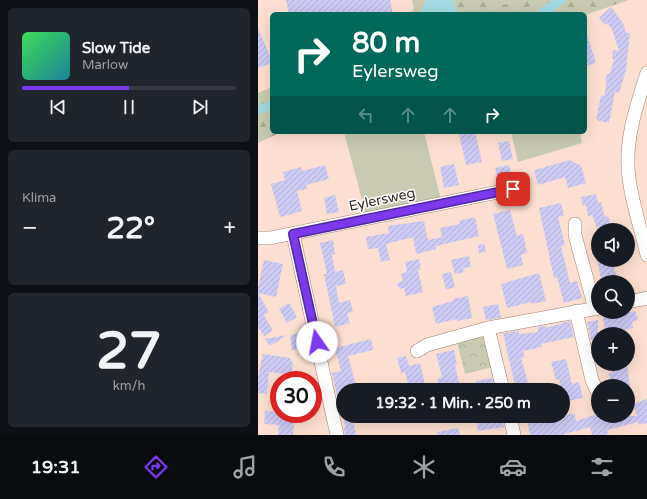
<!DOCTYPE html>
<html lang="de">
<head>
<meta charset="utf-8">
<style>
  body { margin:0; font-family:"Varela Round",sans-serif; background:#20242c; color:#f1f3f6; height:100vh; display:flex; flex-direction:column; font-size:15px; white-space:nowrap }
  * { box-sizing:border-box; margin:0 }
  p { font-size:13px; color:#9ea1a6 }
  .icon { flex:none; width:22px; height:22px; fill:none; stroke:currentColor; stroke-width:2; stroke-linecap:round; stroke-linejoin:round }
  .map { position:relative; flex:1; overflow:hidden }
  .drawer { display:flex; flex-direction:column; gap:8px; padding:8px; background:#0d0f14; width:258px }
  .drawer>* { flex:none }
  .top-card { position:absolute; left:12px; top:12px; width:317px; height:122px; border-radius:6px; box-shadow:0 4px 16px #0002; background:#00695c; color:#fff; overflow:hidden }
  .buttons { position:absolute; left:333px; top:223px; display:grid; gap:8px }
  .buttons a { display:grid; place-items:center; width:44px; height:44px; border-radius:50%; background:#171b24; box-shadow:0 4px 16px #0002; font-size:20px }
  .speed { position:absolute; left:12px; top:371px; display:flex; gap:8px; font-size:20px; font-weight:700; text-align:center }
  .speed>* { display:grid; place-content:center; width:52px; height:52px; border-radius:50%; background:#171b24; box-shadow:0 4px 16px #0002; line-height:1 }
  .speed .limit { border:6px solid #d22; background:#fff; color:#111 }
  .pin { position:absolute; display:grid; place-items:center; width:34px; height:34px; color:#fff; margin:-17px; border-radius:8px; box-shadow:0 2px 6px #0006 }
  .me { position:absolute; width:44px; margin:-22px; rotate:348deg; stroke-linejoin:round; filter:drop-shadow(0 0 3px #0008) }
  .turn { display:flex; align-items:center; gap:14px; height:84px; padding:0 16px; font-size:18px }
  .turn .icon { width:52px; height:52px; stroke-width:2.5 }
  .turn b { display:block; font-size:28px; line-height:34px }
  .lanes { display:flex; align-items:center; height:38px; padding:0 16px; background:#0003; justify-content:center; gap:20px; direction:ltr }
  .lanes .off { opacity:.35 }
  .big { font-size:30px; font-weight:800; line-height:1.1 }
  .drawer .tile { flex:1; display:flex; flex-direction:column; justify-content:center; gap:6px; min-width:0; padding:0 14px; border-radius:6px; background:#20242c }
  .drawer .dial { align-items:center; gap:0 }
  .dial b { font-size:52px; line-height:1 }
  .song { display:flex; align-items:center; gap:12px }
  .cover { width:48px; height:48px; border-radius:6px; background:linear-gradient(135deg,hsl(130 70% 55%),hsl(190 70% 35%)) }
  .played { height:4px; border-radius:2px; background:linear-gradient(90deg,#7c3aed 50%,#363941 50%) }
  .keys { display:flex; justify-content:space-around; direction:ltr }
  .heat { display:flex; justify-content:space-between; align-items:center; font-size:22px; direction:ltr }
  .trip { position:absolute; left:78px; top:383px; width:234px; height:40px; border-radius:20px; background:#171b24; box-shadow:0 4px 16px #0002; font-weight:800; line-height:40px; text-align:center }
  .tab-bar { display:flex; height:64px; justify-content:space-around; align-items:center; background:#090b0e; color:#9ea1a6 }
  .tab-bar .icon { width:28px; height:28px }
  .tab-bar .active { color:#7c3aed }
  .tab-bar b { font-size:18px; color:#f1f3f6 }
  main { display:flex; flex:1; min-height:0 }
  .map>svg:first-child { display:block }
  .grass { fill:#c8cbb0 }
  .forest { fill:url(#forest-firs) }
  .park { fill:url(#park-crowns) }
  .water { fill:#a3d9e1 }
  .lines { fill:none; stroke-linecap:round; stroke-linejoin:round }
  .canal { stroke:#a3d9e1; stroke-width:9 }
  .building { fill:url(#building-hatch) }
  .minor-casing { stroke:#a28170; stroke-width:14 }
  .minor { stroke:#fff; stroke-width:13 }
  .route-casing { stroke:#51269a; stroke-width:10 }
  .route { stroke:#7c3aed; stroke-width:7 }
  .labels { text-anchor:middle; stroke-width:3; stroke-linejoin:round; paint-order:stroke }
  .street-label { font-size:14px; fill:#362922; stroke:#fff }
</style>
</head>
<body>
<main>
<section class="drawer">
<div class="tile">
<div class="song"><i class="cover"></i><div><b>Slow Tide</b><p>Marlow</p></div></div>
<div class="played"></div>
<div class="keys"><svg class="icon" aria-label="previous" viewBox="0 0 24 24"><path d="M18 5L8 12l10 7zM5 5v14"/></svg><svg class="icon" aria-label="pause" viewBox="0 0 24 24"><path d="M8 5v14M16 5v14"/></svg><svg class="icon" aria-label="next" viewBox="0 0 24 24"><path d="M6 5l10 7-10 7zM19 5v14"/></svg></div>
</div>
<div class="tile"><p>Klima</p>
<div class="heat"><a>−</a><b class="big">22°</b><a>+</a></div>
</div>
<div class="tile dial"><b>27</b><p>km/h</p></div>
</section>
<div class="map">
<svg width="389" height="435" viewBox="0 0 389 435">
  <defs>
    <pattern id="forest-firs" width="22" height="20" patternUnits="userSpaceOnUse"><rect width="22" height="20" fill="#c8cbb0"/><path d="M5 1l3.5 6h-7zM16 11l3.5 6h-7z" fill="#acae97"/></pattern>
    <pattern id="park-crowns" width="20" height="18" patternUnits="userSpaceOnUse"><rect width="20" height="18" fill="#c8cbb0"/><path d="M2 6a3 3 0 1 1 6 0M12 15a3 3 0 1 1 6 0" fill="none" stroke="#acae97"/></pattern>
    <pattern id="building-hatch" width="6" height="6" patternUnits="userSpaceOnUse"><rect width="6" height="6" fill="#cdcbf4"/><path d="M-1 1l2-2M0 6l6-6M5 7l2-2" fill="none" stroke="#b1aed1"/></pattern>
  </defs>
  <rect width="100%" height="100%" fill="#fcdfd0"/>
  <path class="grass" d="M154 0H168L162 14H153L156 8Z
    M230 0H262L233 8Z
    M86 132H166L183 200 108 215Z
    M253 132H322L324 143 260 162Z"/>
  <path class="forest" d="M196 0H230L233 8 262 0H371L327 15 199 14Z
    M14 87V132H24L0 143V93Z"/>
  <path class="park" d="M227 336 235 367 207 374 199 342Z"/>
  <path class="water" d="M168 0H196L199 14H162Z"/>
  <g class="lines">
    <path class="canal" d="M282 14 303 0
      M0 110 14 105"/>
  </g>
  <path class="building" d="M28 0H132L135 14H31Z
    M353 7 365 23 368 33H372L368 70 361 93 357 92 351 123 338 120 343 95 346 96 349 82 347 81 349 74H352L356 59H354L355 50 361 51 354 29 349 23 347 25 341 18Z
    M0 28 14 61V63L0 68Z
    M327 34H329L338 63 327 66Z
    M212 132H217L224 162 208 165 201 134Z
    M251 141 255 159 244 161 240 143Z
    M312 160 323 166 328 183 310 188 307 177 280 185 276 170Z
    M196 164 201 185 186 188 182 167Z
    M67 165 71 179 48 185 49 189 39 191 44 211 22 217 13 184 27 180 25 172 43 167 44 171Z
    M251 165 255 181 241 184 237 168Z
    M338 194 340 203 343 202 347 217 350 216 353 226 350 227 351 230H340L334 215 330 216 328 205 325 206 323 197Z
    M77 195 81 212 69 214 66 198Z
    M303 203 306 216 300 217 307 245 303 246 312 283 319 281 324 298 306 303 299 277 296 278 281 208Z
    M252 210 259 236 265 234 269 253 263 255 265 265 249 269 235 214Z
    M217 217 221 236 178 246V249L158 254 155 237 128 244 132 260 123 262 120 248 110 249 108 237 131 233 130 226 166 221 170 240 184 237 182 228 202 224 201 221Z
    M75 240 77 254 74 255 77 272 85 270 88 284 78 286 81 303 92 300 95 312 89 313 92 323 77 327 66 274H69L62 243Z
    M227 244 228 252 221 253 220 245Z
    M211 256 213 267 205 268 206 272 197 274 193 260Z
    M161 259 163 269 160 270 165 292 148 296 146 288 141 289 139 283 145 281 143 274 149 272 147 262Z
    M6 260 25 264 18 297 0 293 11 312 6 315 15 331 6 336 0 327V288Z
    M339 260H354L359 278 355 279 356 282H344Z
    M193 272 197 287 188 290 184 274Z
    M281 273 288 301 274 304 273 302 249 308 243 284Z
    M210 296 214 318 199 321 198 319 178 324 174 307 195 301V299Z
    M31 303 39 317 29 323 21 309Z
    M240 304 243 318 228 320 225 307Z
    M377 311 380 320 374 322 375 328 366 330V332L348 334 345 318Z
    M340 320V338L333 340 329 322Z
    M312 321 316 337 283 344 284 347 265 351 267 357 263 358 272 390H258L245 333 261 331V334L280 332 279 327 288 326V328Z
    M43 333 46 349 34 350 32 335Z
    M29 335 12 346 7 339Z
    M113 339 115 350 90 356 99 389 85 390V409H82L74 373 83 371 77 348Z
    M196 350 199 364 197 365 202 387 182 390 179 379 184 377 178 354Z
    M5 354 32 358 35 364 32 380H27V374L11 372 9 394 0 393V377Z
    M148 356 151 366 162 363 167 384 151 388 147 372 143 373 139 358Z
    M308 359 314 384 321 382 325 398 305 402V390H303L301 379 298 380 293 362Z
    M353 364H369L372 386H353L351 373H354Z
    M234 378 237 390H220L218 381Z
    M389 399V423L381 425 380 422 349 430 350 434 345 435H334L332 427 303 435H272L268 416H305L316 413 318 421 340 414V416H379L375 404Z
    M7 411 21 412V414H37L35 435H20L21 425 6 424Z
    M84 416H94L98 435H87L86 428 88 427Z
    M218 416H244L246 427 220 431Z
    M200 428 202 435H180L179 432Z"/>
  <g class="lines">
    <g class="minor-casing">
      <path id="minor" d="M389 73C378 107 366 142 371 178 374 203 383 229 389 255
        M317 224V235L337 309
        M35 234 79 435
        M0 238H12L255 189
        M370 302 389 298
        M318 311 334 380 340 393
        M159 351 169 345 230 328
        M245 390 230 328 340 308
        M252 416 256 435"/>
    </g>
    <use href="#minor" class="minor"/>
  </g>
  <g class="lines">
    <g class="route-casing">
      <path id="route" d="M59 342 35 234 255 189"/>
    </g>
    <use href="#route" class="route"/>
  </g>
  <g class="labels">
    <g class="street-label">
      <text transform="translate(124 199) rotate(-12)" y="5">Eylersweg</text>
    </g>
  </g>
</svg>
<div class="buttons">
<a><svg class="icon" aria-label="sound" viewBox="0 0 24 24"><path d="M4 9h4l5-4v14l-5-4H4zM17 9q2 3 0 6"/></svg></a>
<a><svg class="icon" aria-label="search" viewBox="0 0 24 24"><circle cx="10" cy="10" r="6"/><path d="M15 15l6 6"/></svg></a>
<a>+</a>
<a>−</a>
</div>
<div class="speed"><div class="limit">30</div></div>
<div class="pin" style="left:255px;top:189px;background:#d93025"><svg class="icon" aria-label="arrive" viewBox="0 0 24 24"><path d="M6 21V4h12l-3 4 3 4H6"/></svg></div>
<svg class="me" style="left:59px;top:342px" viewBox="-20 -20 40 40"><circle r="19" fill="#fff"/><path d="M0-13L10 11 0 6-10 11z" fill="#7c3aed"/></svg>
<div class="trip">19:32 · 1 Min. · 250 m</div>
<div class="top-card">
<div class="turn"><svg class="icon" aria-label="right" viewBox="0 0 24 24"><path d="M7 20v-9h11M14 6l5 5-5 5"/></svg><div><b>80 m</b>Eylersweg</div></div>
<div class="lanes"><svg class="icon off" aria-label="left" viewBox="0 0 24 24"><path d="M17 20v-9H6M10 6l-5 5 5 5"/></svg><svg class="icon off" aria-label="ahead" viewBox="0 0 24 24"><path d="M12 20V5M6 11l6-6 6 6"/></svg><svg class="icon off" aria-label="ahead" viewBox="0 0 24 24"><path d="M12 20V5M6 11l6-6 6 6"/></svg><svg class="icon" aria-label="right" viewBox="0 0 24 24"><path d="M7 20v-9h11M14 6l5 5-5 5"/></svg></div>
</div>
</div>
</main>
<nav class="tab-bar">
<b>19:31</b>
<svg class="icon active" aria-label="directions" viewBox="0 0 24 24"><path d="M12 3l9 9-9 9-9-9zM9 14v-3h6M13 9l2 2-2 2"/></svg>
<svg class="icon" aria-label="music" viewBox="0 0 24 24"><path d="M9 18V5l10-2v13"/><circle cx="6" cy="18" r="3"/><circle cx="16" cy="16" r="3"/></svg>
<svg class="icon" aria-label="phone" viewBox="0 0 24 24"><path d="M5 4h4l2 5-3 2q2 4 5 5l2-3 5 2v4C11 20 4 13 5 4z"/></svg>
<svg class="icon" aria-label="climate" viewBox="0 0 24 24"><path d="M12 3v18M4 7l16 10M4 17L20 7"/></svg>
<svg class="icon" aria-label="car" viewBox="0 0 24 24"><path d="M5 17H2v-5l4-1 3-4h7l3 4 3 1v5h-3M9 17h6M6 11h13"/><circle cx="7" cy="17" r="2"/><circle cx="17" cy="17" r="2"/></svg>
<svg class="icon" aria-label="filters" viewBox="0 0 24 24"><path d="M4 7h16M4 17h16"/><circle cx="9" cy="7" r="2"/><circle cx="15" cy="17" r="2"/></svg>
</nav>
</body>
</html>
